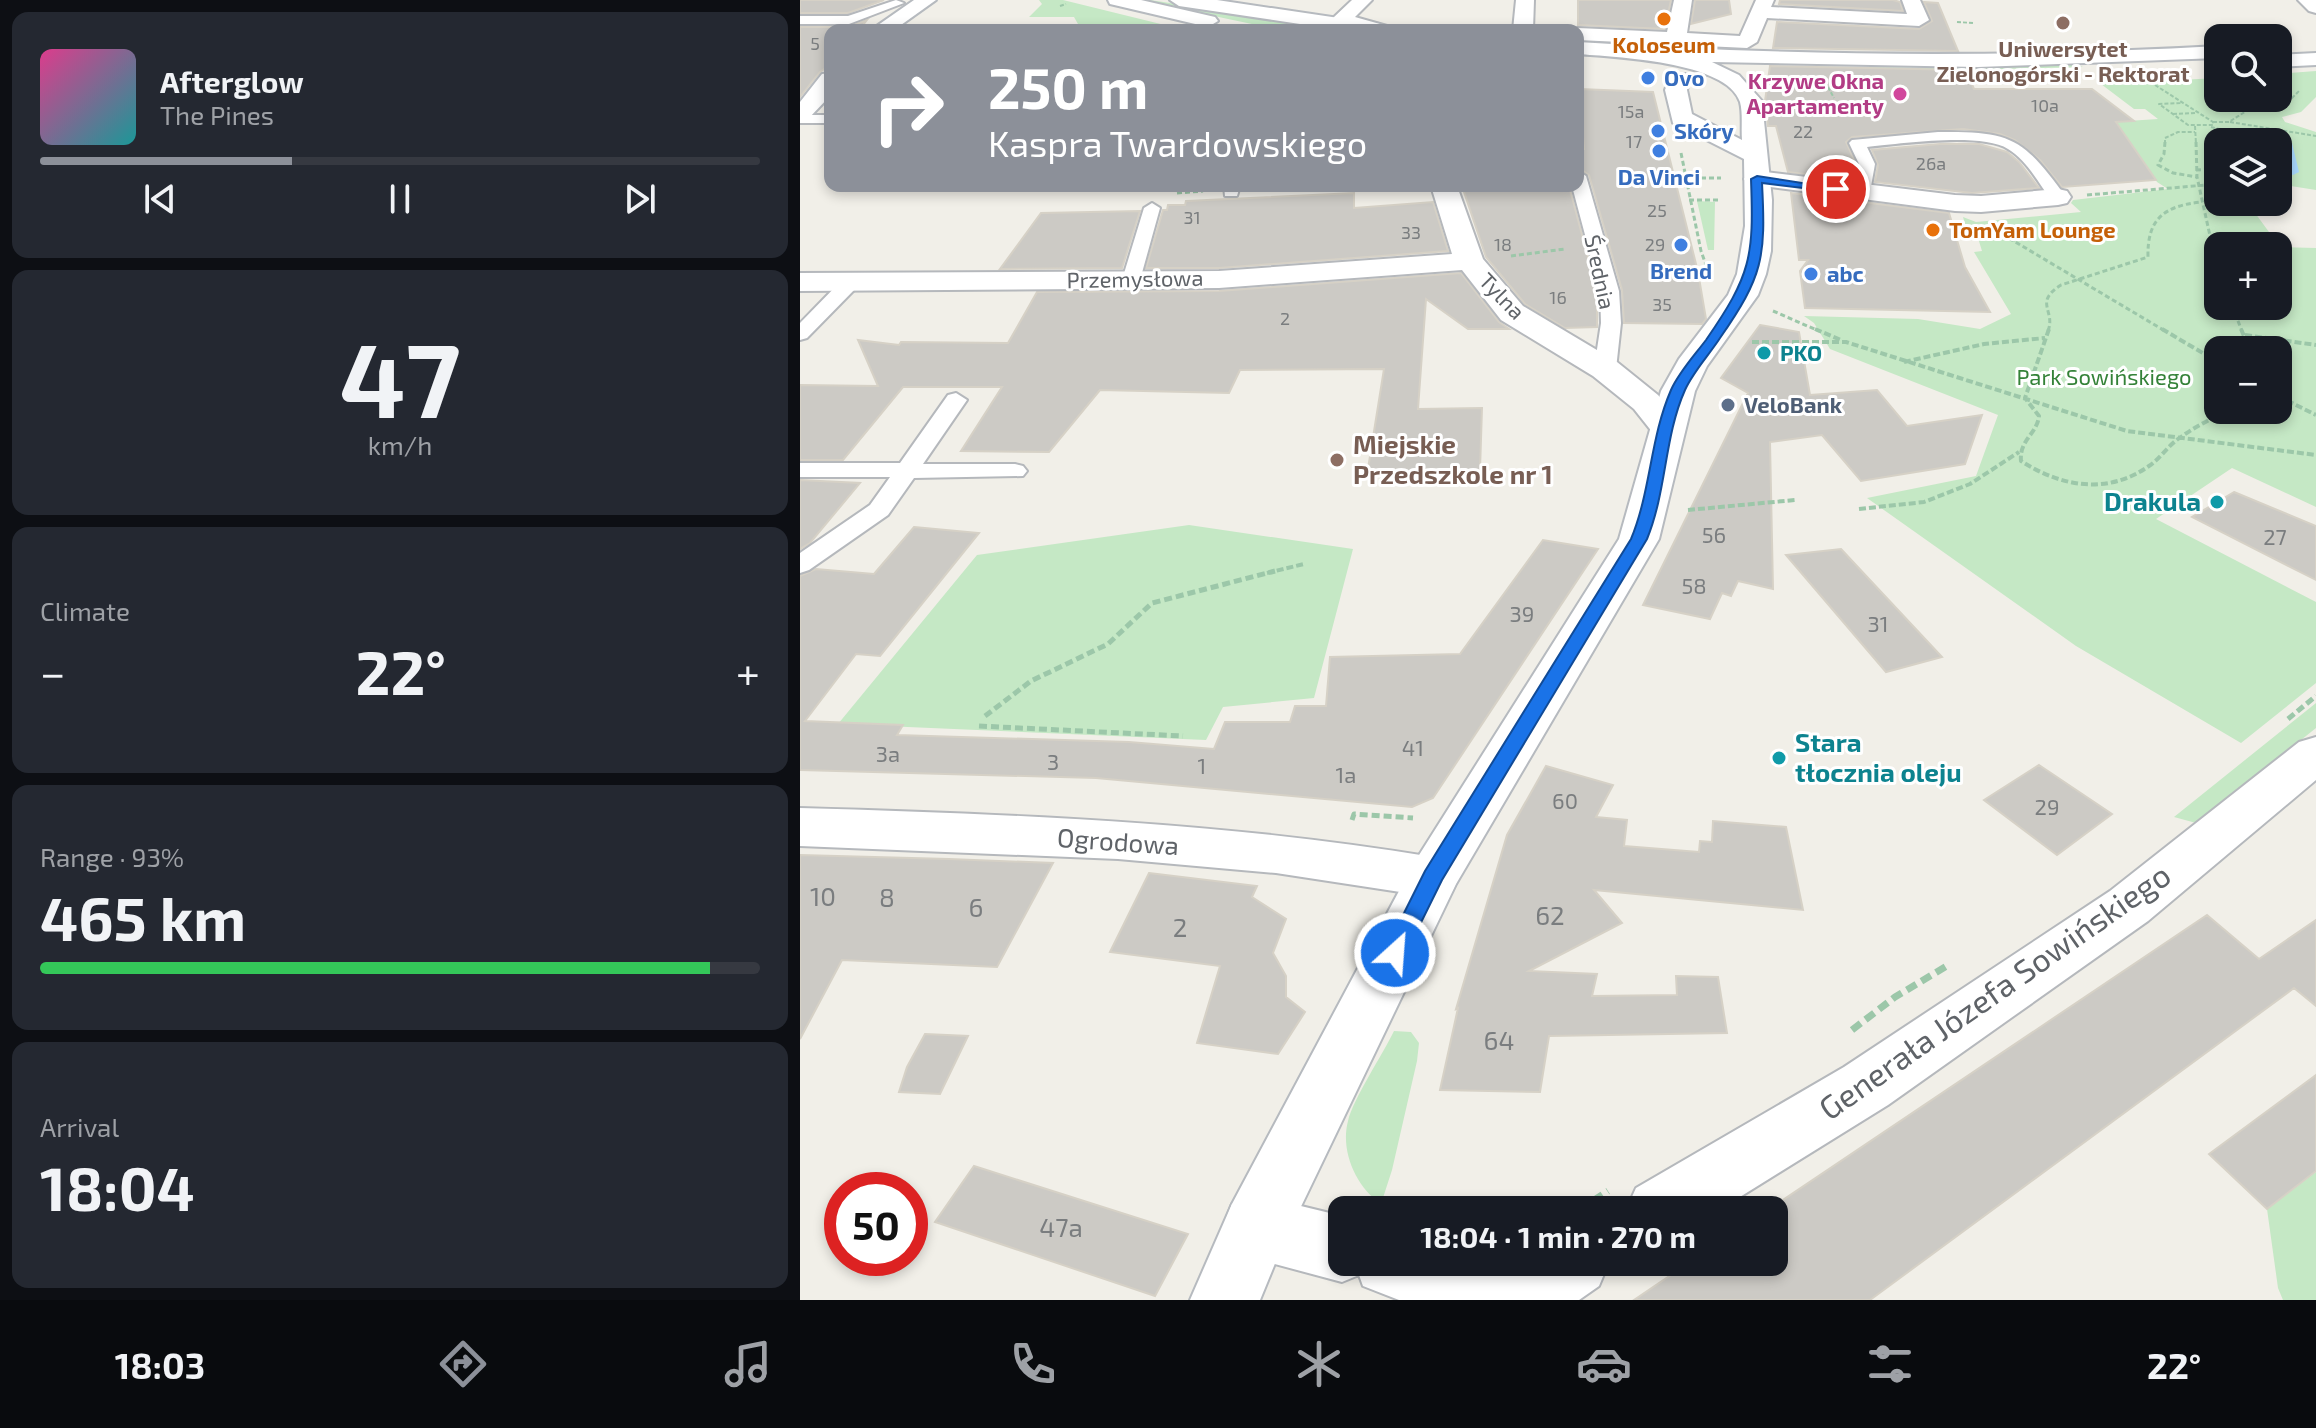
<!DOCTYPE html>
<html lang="en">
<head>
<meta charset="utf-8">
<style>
  body { margin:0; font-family:"Exo 2",sans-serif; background:#242831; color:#f1f3f6; height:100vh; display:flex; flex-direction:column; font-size:30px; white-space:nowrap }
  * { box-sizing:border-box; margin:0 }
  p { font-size:26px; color:#9ea1a6 }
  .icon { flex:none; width:44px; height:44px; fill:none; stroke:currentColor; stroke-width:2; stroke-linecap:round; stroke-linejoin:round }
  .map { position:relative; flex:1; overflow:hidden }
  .side { display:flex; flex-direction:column; gap:12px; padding:12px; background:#0d0f14; width:800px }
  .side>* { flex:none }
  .top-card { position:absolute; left:24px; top:24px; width:760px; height:168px; border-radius:16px; box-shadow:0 4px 12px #0003; background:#8c9099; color:#fff; overflow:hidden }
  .tools { position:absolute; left:1404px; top:24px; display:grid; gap:16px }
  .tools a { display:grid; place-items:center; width:88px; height:88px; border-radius:16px; background:#171b24; box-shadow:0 4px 12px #0003; font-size:40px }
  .speed { position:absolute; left:24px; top:1172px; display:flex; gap:16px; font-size:40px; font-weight:700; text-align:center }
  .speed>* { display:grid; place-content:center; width:104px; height:104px; border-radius:50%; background:#171b24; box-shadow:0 4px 12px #0003; line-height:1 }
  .speed .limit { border:12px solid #d22; background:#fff; color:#111 }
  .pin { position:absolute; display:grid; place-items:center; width:68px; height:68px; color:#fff; margin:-34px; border:4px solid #fff; border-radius:50%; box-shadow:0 2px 8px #0007 }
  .me { position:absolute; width:88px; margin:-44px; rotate:26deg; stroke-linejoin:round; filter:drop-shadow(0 0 6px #0008) }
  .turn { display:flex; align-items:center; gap:28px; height:168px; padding:0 32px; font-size:36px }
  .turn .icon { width:104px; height:104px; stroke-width:2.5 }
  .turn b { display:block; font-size:56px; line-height:68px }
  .big { font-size:60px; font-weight:700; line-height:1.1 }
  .side .card { flex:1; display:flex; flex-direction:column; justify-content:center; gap:12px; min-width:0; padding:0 28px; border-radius:16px; background:#242831 }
  .side .dial { align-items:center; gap:0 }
  .dial b { font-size:104px; line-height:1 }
  .song { display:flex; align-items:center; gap:24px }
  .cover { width:96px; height:96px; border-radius:12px; background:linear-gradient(135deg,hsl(330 70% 55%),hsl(180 70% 35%)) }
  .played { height:8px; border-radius:4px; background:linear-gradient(90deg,#8c9099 35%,#363941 35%) }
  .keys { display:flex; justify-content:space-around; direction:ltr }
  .heat { display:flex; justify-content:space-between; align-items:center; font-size:44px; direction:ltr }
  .charge { height:12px; border-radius:6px; background:linear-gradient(90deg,#34c759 93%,#363941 0) }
  .trip { position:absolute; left:528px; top:1196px; width:460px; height:80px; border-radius:16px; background:#171b24; box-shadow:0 4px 12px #0003; font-weight:700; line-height:80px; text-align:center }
  .dock { display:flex; height:128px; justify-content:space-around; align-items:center; background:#090b0e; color:#9ea1a6 }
  .dock .icon { width:56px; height:56px }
  .dock .selected { color:#8c9099 }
  .dock b { font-size:36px; color:#f1f3f6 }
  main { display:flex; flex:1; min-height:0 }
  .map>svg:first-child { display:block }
  .green { fill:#c5e8c5; fill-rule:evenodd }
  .water { fill:#aadaff }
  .building { fill:#cccac5; stroke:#d6d1c6; stroke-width:2 }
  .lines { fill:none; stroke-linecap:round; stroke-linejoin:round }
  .lane-casing { stroke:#b5b8bc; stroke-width:4 }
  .street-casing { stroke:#b5b8bc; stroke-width:4 }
  .secondary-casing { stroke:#b6babf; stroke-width:4 }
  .path-far4 { stroke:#9cc7a9; stroke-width:2; stroke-dasharray:4 2; stroke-linecap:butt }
  .path-far3 { stroke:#9cc7a9; stroke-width:3; stroke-dasharray:5 3; stroke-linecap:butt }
  .path-far2 { stroke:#9cc7a9; stroke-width:4; stroke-dasharray:7 3; stroke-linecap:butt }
  .path-far1 { stroke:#9cc7a9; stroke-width:5; stroke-dasharray:8 4; stroke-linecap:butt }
  .path { stroke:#9cc7a9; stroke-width:7; stroke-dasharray:11 6; stroke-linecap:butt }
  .lane { fill:#fff; fill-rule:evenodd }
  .street { fill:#fff; fill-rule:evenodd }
  .secondary { fill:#fff; fill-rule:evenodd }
  .route { fill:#1a73e8; stroke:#114b97; stroke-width:2 }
  .food-dot { fill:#e8710a; stroke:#fff; stroke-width:3 }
  .education-dot { fill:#8d6e63; stroke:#fff; stroke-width:3 }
  .shop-dot { fill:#3f7fe0; stroke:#fff; stroke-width:3 }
  .hotel-dot { fill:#d1479c; stroke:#fff; stroke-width:3 }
  .culture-dot { fill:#0f9aa8; stroke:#fff; stroke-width:3 }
  .service-dot { fill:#5c6f8a; stroke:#fff; stroke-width:3 }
  .labels { text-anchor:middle; stroke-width:6; stroke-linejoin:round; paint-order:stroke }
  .far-number-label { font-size:18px; fill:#7a7d7f }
  .far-food-label { font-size:22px; font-weight:bold; fill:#c56008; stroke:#fff }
  .far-education-label { font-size:22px; font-weight:bold; fill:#785e54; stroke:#fff }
  .far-shop-label { font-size:22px; font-weight:bold; fill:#366cbe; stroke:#fff; text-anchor:start }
  .far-hotel-label { font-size:22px; font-weight:bold; fill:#b23c85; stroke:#fff; text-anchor:end }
  .far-street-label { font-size:22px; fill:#5f6368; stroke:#fff }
  .far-culture-label { font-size:22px; font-weight:bold; fill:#0d838f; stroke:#fff; text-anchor:start }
  .far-park-label { font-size:22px; fill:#348238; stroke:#fff }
  .far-service-label { font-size:22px; font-weight:bold; fill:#4e5e75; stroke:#fff; text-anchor:start }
  .number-label { font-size:22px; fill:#7a7d7f }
  .education-label { font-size:26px; font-weight:bold; fill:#785e54; stroke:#fff; text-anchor:start }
  .culture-label { font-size:26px; font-weight:bold; fill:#0d838f; stroke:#fff; text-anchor:end }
  .street-label { font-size:26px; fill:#5f6368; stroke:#fff }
  .near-number-label { font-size:26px; fill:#7a7d7f }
  .near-street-label { font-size:32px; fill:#5f6368; stroke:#fff }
</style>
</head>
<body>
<main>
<section class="side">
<div class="card">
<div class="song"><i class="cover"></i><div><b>Afterglow</b><p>The Pines</p></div></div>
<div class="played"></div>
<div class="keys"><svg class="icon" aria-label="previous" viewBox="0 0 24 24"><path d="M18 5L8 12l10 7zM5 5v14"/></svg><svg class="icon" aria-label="pause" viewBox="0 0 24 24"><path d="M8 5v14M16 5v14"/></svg><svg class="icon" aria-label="next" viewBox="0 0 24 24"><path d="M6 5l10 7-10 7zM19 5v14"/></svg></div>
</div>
<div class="card dial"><b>47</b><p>km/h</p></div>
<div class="card"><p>Climate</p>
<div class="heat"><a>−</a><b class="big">22°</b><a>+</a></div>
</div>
<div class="card"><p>Range · 93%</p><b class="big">465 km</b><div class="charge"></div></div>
<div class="card"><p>Arrival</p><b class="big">18:04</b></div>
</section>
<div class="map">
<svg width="1516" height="1300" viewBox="0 0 1516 1300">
  <rect width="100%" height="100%" fill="#f1efe8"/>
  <path class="green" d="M239 0H263L385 30 306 27 275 30 278 24 274 17H229L242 4Z
    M338 0H350L542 29 480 30Z
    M1271 63 1283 67 1160 70 966 66 1146 68Z
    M1516 71V97L1501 112 1482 117 1485 122 1516 132V190L1478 184V142H1418V202H1447L1480 247 1516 248V507L1432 468 1356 519 1516 602V683L1441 743 1276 646 1067 498 1176 476 1198 415 1030 349 1014 323 1004 316 1118 319 1180 329 1211 314 1174 252 1182 251 1174 225 1165 224 1163 217 1176 222 1281 212 1271 203 1273 200 1368 189 1357 182 1350 171 1282 124 1358 119 1345 109H1334L1301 84 1418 78V98H1478V74ZM1418 246H1478V306H1418ZM1418 350H1478V410H1418Z
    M897 201 915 202 914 250H908Z
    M389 525 553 549 514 698 423 707 406 740 38 724 177 555Z
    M1516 703V728L1506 736 1396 823 1374 817Z
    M594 1031 611 1032 619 1043 617 1061 592 1170 581 1204C556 1187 540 1151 548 1121 553 1099 583 1054 594 1031Z
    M1516 1172V1300H1483L1478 1288 1467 1209Z"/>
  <path class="water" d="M1463 136 1492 143 1499 172 1493 175 1478 174V142H1449L1452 137Z"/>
  <path class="building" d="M0 0H84L48 13H0Z
    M778 0H871L865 29 778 25Z
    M895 0H929L931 14 891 24Z
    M980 0H1093L1100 2 1103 11 979 4Z
    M1124 2 1138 3 1158 51 973 48 977 22 1119 29 1132 21Z
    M67 20 59 30H30V65L20 72 0 97V27H49Z
    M970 66 1166 70 1174 89H1292L1334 121 1316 122 1356 180 1262 187 1240 160 1215 140 1200 134 1163 129 1052 137 1046 142 1056 164 1053 180 988 172 976 126H968L965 101Z
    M779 89 853 92 898 272 906 319 902 324 824 323 822 290 789 175 782 170 780 149H784Z
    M1140 144H1179L1207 152 1219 162 1239 188 1172 193 1075 182 1078 165 1072 150Z
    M662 186H769L797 291V327L765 328 725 304 686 257Z
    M554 193V208L633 202 648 251 419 268H346L363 210H367L368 205H385L386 201Z
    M991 193 1149 213 1165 267 1190 312 1005 308 1000 271 1008 260H999Z
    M340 211 322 268 200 269 241 213Z
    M661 273 699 322 709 329H668L626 299 618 409 682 408 680 470 567 475 584 369 440 370 429 393 300 390 249 452 161 451 202 387H103L43 460H0V385L78 386 58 340 99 345 101 342 208 343 237 292 419 291Z
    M960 325 999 332 1010 395 1077 390 1107 426 1182 415 1165 464 1061 481 1022 435 970 442 973 589 938 581 931 596 922 593 910 619 843 605 948 393 921 378Z
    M0 480 60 483 10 543 0 549Z
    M1434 492 1516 526V580L1392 517Z
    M114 527 179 533 80 656 56 654 5 721 103 725 97 735 329 742 414 749 425 722H490L495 706H526L530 657 660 654 743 540 798 549 633 798 612 807 296 778 0 770V576L16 569 74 574Z
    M1041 549 1069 579 1142 657 1086 672 986 555Z
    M1239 765 1312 814 1257 855 1184 800Z
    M746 766 813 785 796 817 827 820 824 846 899 852 900 841 912 842 913 821 986 827 1003 910 794 890 822 923 729 971 797 974 792 996 877 995 876 976 918 977 927 1033 749 1036 740 1092 640 1090 658 1008 656 1009 707 835Z
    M0 855 149 859 253 863 197 967 42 960 0 1039Z
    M349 873 457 886 452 897 486 919 473 953 486 976V997L505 1012 478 1054 397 1043 420 966 310 952Z
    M1407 915 1459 959 1516 920V1006L1494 988 1070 1300H834L890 1262H974V1210H968Z
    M125 1034 168 1036 140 1094 99 1092 107 1067Z
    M1516 1075V1171L1467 1209 1409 1154Z
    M174 1166 388 1234 355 1296 135 1222Z"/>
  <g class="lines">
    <g class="lane-casing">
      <path id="lane" d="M96 0 104 3 49 24H0V16H48Z
        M0 115H30V123H0Z
        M1138 132C1212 131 1223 138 1266 197L1264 201H1252C1239 184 1227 160 1208 149 1181 132 1099 144 1067 147L1075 164 1070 192 1062 197 1056 196 1054 192 1059 164 1049 143 1052 140Z
        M778 171 786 176 819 291 821 323 816 369 805 375 794 369 801 323 800 291 772 186H778Z
        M424 186H440L437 196H425Z
        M352 203 360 208 340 280 338 284H324L322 280 344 208Z
        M51 276 60 282 58 286 7 338 0 340V323L44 278Z
        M156 393 167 400 123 464H215L223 466 227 471 223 476 114 478 88 515 9 570 0 573V553L70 505 90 477H0V463H100L148 395Z"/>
    </g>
    <g class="street-casing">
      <path id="street" d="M552 0H572L555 17 587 26 590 30C570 30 547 35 533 18Z
        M716 0H734L733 30H713Z
        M874 0H892L887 33 940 36 956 0H974L971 7 1107 14 1102 0H1120L1129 20 1119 26 967 18 957 42 947 48 778 40V30H771L778 28 867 32Z
        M1498 0H1516V13L1509 11Z
        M957 171 1155 195 1181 196 1258 189 1267 191 1271 197 1267 203 1258 205 1181 212 1155 211 948 184 944 179 948 174Z
        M631 186H657L683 259 723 306 817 362 858 395 883 426 877 433 865 437 853 433 834 409 793 376 701 320 662 270 419 288 0 291V273L419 271 652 254Z
        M1516 737V780L1348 921 1088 1105 919 1210H826L836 1188 1044 1067 1310 891 1499 742Z
        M0 808C212 814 423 822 633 857L652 863 659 877 652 891 633 897 476 873 318 859 0 846Z
        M456 1195 542 1216V1262H685L704 1269 715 1262H809L799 1286 779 1300H599L563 1286 559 1275 542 1282 456 1259 432 1250 423 1227 432 1204Z"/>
    </g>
    <g class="secondary-casing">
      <path id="secondary" d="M114 0H136L94 30H71Z
        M308 0H341L415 17 418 21 408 27 310 4Z
        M370 0H417L579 24 589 30H540L379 6Z
        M778 42C992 56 1204 58 1418 46V58L1178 67 912 62 939 75 962 101 972 200 971 251 966 274 958 295 907 366 895 391 859 539 656 884 483 1244 460 1300H390L432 1204 614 863 819 539 861 391 879 359 928 295 937 274 945 226 944 159 873 123 865 90 871 74H887L890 79 887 90 892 114 942 140C941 128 943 113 940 102 927 61 813 57 778 54Z
        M1516 53V65L1478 67V55Z
        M30 73V96L8 119 0 121V102L22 74Z"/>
    </g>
    <path class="path-far4" d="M260 6 266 4
      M1157 22 1173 23
      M1355 85 1413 122V125H1388L1359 104 1383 103
      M1028 87 1034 98
      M1373 114 1395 113
      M1413 122H1429L1451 108 1492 98 1500 90
      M1430 122 1516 136
      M1395 126 1396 144
      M1411 127 1436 133 1438 142
      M1365 144V138L1378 132H1395"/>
    <path class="path-far3" d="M1365 142 1364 154 1358 165 1373 173 1397 177
      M1396 142 1397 177 1418 272
      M881 153 901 251 910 276
      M1396 170 1416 169 1418 158
      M885 178H921
      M213 186H283
      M377 193 403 191
      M1287 195 1418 184
      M889 200H919
      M1202 234 1365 331
      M1213 240 1228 238
      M711 256 765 249
      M1432 306 1442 331
      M973 311 1019 331
      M1248 331C1256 310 1233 303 1261 285L1348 257C1347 219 1364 206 1401 202"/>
    <path class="path-far2" d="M1015 329 1041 340
      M1249 329 1225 398 1239 416C1237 434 1219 440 1221 461 1261 487 1308 495 1349 466 1361 458 1368 445 1381 437 1396 426 1413 418 1430 410
      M1362 329 1418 362
      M1441 329 1450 350
      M1445 335 1516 345
      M952 342H1046L1327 431 1516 455
      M1104 362 1184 344 1245 338
      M1478 396 1516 415
      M1059 509 1124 502 1170 484 1219 452
      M888 510 995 500
      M467 573 504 564"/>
    <path class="path-far1" d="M185 716 231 681 308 644 352 603 475 571
      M1488 719 1516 696
      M179 726 383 736
      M552 820 554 814 613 818"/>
    <path class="path" d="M1052 1030 1095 997 1150 964
      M779 1210 808 1191"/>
    <use href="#lane" class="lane"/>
    <use href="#street" class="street"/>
    <use href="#secondary" class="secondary"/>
  </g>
  <path class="route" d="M957 176 1041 189 1036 192 962 183C966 258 963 276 920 338 909 355 893 372 885 390 864 437 867 490 847 539L642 880 603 959 595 962 587 959 584 953 625 871 831 539C851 491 850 438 871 390 879 372 894 356 906 340 951 275 954 257 951 179Z"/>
  <g class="food-dot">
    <circle cx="864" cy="19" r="8"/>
    <circle cx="1133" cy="230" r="8"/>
  </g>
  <g class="education-dot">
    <circle cx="1263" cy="23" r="8"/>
    <circle cx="537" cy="460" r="8"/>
  </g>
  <g class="shop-dot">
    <circle cx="848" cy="78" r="8"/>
    <circle cx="858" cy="131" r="8"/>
    <circle cx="859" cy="151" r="8"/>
    <circle cx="881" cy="245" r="8"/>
    <circle cx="1011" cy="274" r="8"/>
  </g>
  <circle class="hotel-dot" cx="1100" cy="94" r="8"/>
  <g class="culture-dot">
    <circle cx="964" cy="353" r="8"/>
    <circle cx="1417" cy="502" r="8"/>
    <circle cx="979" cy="758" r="8"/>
  </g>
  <circle class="service-dot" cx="928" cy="405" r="8"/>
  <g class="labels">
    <g class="far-number-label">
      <text x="15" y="50">5</text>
      <text x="1245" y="112">10a</text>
      <text x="831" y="118">15a</text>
      <text x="1003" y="138">22</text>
      <text x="834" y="148">17</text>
      <text x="1131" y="170">26a</text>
      <text x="857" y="217">25</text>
      <text x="392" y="224">31</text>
      <text x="611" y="239">33</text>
      <text x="703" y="251">18</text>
      <text x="855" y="251">29</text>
      <text x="758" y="304">16</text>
      <text x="862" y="311">35</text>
      <text x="485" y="325">2</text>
    </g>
    <g class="far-food-label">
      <text x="864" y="53">Koloseum</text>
      <text x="1149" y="238" text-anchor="start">TomYam Lounge</text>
    </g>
    <g class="far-education-label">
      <text x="1263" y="57">Uniwersytet<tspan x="1263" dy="25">Zielonogórski - Rektorat</tspan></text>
    </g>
    <g class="far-shop-label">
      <text x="864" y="86">Ovo</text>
      <text x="874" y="139">Skóry</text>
      <text x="859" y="185" text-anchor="middle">Da Vinci</text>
      <text x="881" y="279" text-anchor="middle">Brend</text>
      <text x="1027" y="282">abc</text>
    </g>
    <g class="far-hotel-label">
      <text x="1084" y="89">Krzywe Okna<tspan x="1084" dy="25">Apartamenty</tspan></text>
    </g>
    <g class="far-street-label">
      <text transform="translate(800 272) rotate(78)" y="8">Średnia</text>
      <text transform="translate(335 279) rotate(-1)" y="8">Przemysłowa</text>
      <text transform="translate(702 296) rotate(46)" y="8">Tylna</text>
    </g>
    <g class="far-culture-label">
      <text x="980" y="361">PKO</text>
    </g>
    <g class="far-park-label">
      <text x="1304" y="385">Park Sowińskiego</text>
    </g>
    <g class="far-service-label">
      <text x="944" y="413">VeloBank</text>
    </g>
    <g class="number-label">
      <text x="914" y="543">56</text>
      <text x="1475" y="545">27</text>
      <text x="894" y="594">58</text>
      <text x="722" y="622">39</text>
      <text x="1078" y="632">31</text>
      <text x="613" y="756">41</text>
      <text x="88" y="762">3a</text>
      <text x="253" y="770">3</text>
      <text x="402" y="774">1</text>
      <text x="546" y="783">1a</text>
      <text x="765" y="809">60</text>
      <text x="1247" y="815">29</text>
    </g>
    <g class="education-label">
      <text x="553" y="454">Miejskie<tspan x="553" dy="30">Przedszkole nr 1</tspan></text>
    </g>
    <g class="culture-label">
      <text x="1401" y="511">Drakula</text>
      <text x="995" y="752" text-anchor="start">Stara<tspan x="995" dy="30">tłocznia oleju</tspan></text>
    </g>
    <g class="street-label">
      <text transform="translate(318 842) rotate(4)" y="9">Ogrodowa</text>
    </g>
    <g class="near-number-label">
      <text x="23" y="906">10</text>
      <text x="87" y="907">8</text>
      <text x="176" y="917">6</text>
      <text x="750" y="925">62</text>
      <text x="380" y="937">2</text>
      <text x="699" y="1050">64</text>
      <text x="261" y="1237">47a</text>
    </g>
    <g class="near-street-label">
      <text transform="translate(1195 992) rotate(-35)" y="11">Generała Józefa Sowińskiego</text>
    </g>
  </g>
</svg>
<div class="tools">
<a><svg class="icon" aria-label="search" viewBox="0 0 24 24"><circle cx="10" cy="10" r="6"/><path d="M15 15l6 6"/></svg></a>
<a><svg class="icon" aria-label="layers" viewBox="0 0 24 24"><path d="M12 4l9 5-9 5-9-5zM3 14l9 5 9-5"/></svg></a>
<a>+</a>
<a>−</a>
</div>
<div class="speed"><div class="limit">50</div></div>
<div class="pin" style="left:1036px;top:189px;background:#d93025"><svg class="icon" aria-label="arrive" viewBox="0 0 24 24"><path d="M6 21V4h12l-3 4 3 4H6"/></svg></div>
<svg class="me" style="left:595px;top:953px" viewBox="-20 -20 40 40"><circle r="17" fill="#1a73e8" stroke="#fff" stroke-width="3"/><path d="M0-11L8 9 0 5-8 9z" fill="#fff"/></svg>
<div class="trip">18:04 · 1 min · 270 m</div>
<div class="top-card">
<div class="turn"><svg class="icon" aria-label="right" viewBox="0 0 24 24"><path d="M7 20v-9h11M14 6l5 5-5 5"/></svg><div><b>250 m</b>Kaspra Twardowskiego</div></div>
</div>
</div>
</main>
<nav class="dock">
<b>18:03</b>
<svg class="icon selected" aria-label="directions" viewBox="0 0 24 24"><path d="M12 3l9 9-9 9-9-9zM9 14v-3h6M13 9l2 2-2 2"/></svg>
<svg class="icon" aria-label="music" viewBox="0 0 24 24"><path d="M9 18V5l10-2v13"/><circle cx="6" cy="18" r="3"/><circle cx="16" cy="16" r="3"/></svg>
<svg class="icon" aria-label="phone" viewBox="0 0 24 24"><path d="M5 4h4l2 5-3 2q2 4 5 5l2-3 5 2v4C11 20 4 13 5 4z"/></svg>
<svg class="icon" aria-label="climate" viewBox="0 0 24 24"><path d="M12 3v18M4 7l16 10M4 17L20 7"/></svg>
<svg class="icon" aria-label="car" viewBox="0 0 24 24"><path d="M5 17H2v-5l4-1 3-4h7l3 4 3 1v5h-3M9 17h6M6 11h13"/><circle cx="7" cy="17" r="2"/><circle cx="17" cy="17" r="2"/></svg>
<svg class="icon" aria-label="filters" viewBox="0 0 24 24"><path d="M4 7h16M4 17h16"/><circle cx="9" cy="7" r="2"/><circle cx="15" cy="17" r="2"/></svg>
<b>22°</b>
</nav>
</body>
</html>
